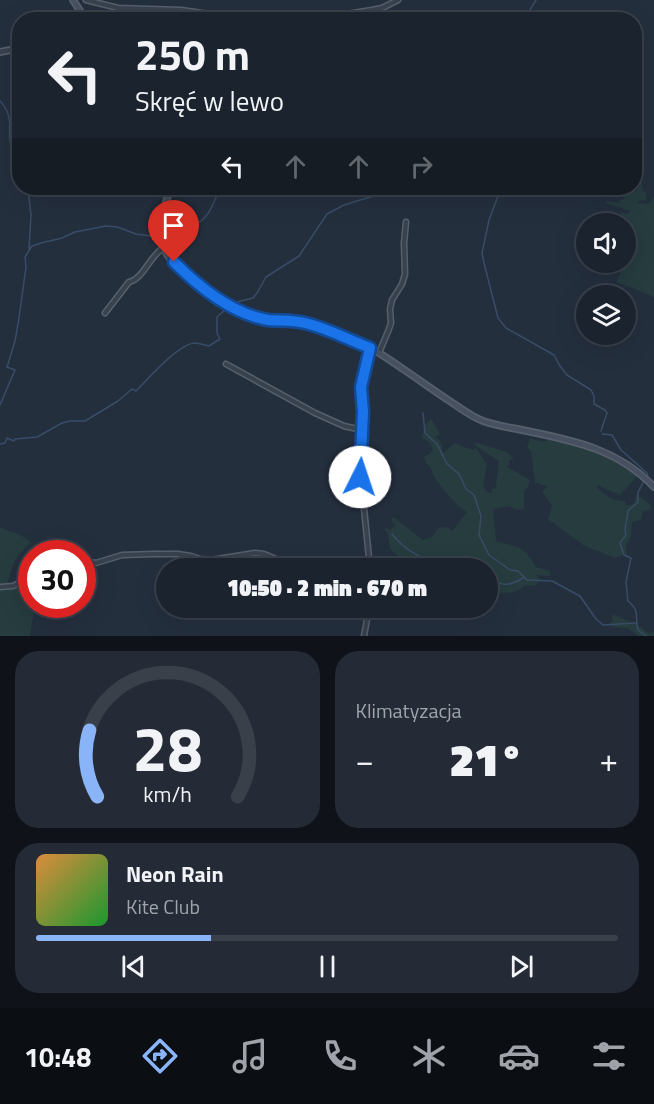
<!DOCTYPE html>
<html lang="pl">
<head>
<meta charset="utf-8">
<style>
  body { margin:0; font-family:"Titillium Web",sans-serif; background:#242b36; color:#f1f3f6; height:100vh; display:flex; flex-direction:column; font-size:22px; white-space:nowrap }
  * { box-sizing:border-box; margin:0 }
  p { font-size:20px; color:#a0a4aa }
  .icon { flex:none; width:33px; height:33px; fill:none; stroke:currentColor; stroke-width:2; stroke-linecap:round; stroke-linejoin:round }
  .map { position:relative; height:636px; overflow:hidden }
  .panel { display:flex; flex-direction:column; gap:15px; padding:15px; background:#0f1319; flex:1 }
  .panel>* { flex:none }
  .banner { position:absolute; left:12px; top:12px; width:630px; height:183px; border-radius:24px; box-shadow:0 6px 24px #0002,0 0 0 2px #39404a; background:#1b232e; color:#f1f3f6; overflow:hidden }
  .tools { position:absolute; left:576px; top:213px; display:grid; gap:12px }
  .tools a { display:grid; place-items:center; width:60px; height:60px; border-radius:50%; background:#1b232e; box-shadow:0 6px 24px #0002,0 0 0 2px #39404a; font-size:30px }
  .speed { position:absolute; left:18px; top:540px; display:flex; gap:12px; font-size:30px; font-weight:700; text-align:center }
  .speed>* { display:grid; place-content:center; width:78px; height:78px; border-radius:50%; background:#1b232e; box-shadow:0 6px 24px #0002,0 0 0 2px #39404a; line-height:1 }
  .speed .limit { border:9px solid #d22; background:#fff; color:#111 }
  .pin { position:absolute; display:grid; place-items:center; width:51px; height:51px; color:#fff; margin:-62px -26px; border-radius:50% 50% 50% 0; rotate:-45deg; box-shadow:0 0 6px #0007 }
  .pin .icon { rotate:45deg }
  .me { position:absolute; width:66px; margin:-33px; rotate:4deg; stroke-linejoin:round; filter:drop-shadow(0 0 4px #0008) }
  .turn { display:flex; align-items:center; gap:21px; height:126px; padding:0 24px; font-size:27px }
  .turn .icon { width:78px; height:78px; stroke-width:2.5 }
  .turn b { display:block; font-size:42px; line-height:51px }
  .lanes { display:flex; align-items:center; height:57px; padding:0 24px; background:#0003; justify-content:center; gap:30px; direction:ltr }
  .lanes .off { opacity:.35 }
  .big { font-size:45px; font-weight:800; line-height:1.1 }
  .panel .card { flex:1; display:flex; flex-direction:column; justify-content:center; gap:9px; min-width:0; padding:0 21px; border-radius:24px; background:#242b36 }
  .panel .dial { align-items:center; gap:0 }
  .dial svg { height:156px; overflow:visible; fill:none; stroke:#39404a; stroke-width:7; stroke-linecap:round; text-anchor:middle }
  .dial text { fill:#f1f3f6; stroke:none }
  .song { display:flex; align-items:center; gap:18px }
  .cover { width:72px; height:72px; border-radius:9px; background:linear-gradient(135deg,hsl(30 70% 55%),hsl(130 70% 35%)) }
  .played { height:6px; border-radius:3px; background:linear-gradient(90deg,#8ab4f8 30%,#39404a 30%) }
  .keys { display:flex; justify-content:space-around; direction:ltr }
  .heat { display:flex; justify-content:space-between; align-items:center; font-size:33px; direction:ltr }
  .panel .tiles { flex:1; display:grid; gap:15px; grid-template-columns:1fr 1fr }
  .card:last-child { grid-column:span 2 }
  .trip { position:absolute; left:156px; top:558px; width:342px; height:60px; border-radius:30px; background:#1b232e; box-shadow:0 6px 24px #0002,0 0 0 2px #39404a; font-weight:800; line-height:60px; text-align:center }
  .dock { display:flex; height:96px; justify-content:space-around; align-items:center; background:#0b0e12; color:#a0a4aa }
  .dock .icon { width:42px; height:42px }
  .dock .selected { color:#8ab4f8 }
  .dock b { font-size:27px; color:#f1f3f6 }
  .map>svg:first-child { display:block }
  .green { fill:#263c3f }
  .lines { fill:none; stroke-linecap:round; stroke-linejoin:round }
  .stream { stroke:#394c67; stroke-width:1.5 }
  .minor-casing { stroke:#565f6c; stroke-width:7 }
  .tertiary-casing { stroke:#565f6c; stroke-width:8 }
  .secondary-casing { stroke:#565f6c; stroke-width:8 }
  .minor { stroke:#38414e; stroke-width:4 }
  .tertiary { stroke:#38414e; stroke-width:4.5 }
  .secondary { stroke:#465061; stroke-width:4.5 }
  .route-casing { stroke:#114b97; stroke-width:15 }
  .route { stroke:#1a73e8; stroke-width:10 }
</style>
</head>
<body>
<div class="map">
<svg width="654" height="636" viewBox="0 0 654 636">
  <rect width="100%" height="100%" fill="#242f3e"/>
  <path class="green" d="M14 123V138L19 148V163C9 153 8 140 8 126Z
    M641 182 642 184 643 191 646 192V200L638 201 637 203 648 204 654 197V297L617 282 623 263 626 262V256L628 248 626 243V224L608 223 609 220 618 223 621 212 627 214 630 211 606 203V201L621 203 619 200H623L625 195 617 189 618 188H630L633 191H637L638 185Z
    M429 420H432L440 434 435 437 440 441 443 448 442 450 443 453 455 443 472 450 476 448C481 453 482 459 487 465L483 486 487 492 492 493V489L497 488 496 485 499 461 477 447 474 442 507 452 514 459 509 460V465L507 467 530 480 528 487 524 491V509L517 510 509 506 493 509 496 541C520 549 522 544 536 567L550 571V576L536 575 539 578V582L536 585 524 586C513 596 501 593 488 590V568C467 568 433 572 414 565 405 562 398 556 390 549L388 534 385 529 386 527 390 530 395 525 392 522 391 518H395L423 540 432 537 438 528 447 527 452 531 467 512C455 506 445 491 436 480 432 474 432 467 426 463L424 456 430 454 433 449 429 442 422 438 424 426Z
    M530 438 543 442 548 440 588 448 626 464 637 475C634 482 625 488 620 495L597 485V488C605 494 613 502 625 501L626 505H632L637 495 649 503 652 509 643 511 641 520 632 522 631 536 626 546 627 554 615 558 583 545 548 519 552 506 542 491 548 487 535 482 531 451 527 448Z
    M0 527C11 533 23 533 31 543 13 559 13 563 7 587L0 586Z
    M29 580 32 581V604L35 605 30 636H0V588Z
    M615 615 639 626 648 633 654 632V636H639L627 628 611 627 610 622H613L612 616Z"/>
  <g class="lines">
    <path class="stream" d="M524 20 536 0
      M0 101C16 118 6 131 12 149 14 154 17 158 20 162
      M28 188 31 215 29 249
      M220 189 221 188
      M500 191 489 220 482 253 484 263 498 318 506 328 554 355 560 366 567 375 591 390 594 396V404L605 410 607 413 601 431
      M198 223C210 216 213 203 219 191
      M163 237 173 234 193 226
      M0 405 15 370 7 367 15 341 19 318 26 267 25 257 32 246 41 243 62 238 75 232 106 226 117 227 136 234 158 237
      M423 413 425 433 437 444 447 464 459 474 466 489 474 495 481 516 479 535 489 555 510 570 518 571 527 580 552 581 580 596 596 619 603 625 636 623
      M602 434 612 435 621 450 647 473 648 477
      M0 444 5 443 7 438 14 441 15 439 37 437 62 423 70 421H85L118 401 132 389 136 391C148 379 178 344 195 343 200 343 204 345 209 346L220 339 217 333V317L233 303 253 298 257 293 266 277 299 256 327 214 344 205 380 194 401 191
      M644 481 638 492V502L628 511C628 520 623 527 626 535L620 543 624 555 631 558 626 582 628 601C641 612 634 615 638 630L646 636
      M392 534C407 553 423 558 444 568
      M488 580C496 579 496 583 503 584 509 585 518 581 523 578"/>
    <g class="minor-casing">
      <path id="minor" d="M86 0 118 8 181 10 250 20
        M310 20 372 10 382 8 398 0
        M105 313 129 282C143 279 150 256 163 248
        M379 353 389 329 391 323 390 309 392 300 402 284 405 274 404 243 406 222
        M226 364 315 413 344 426 362 430
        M82 561 96 563 122 555 154 554H178L191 556 200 559 211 560 255 553 264 554 285 563H297L307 568
        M370 568 364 508 360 477 363 412 361 387 370 348
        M0 587 13 586 32 577
        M364 636 369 608"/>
    </g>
    <g class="tertiary-casing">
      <path id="tertiary" d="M0 52 20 48"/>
    </g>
    <g class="secondary-casing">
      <path id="secondary" d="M73 0 86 20
        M170 188C166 204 158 224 161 241 167 271 236 312 264 319 279 322 294 319 309 324 330 330 352 340 372 349 383 355 393 362 403 369 418 379 433 390 448 400 459 407 470 416 483 421 497 426 513 428 527 431 576 441 619 450 654 487"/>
    </g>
    <use href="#minor" class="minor"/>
    <use href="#tertiary" class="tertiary"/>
    <use href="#secondary" class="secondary"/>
  </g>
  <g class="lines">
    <g class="route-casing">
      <path id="route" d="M174 262C199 287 232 314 268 320 280 321 293 320 305 323 327 328 349 340 370 348L361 387 363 412 360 477"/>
    </g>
    <use href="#route" class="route"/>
  </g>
</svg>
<div class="tools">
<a><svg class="icon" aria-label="sound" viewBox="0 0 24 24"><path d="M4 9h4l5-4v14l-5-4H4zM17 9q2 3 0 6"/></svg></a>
<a><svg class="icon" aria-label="layers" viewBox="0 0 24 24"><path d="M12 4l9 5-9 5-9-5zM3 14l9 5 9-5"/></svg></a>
</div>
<div class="speed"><div class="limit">30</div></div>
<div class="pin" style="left:174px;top:262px;background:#d93025"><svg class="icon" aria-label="arrive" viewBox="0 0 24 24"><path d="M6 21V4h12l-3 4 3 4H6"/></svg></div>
<svg class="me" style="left:360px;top:477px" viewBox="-20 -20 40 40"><circle r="19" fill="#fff"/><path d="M0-13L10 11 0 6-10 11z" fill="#1a73e8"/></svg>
<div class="trip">10:50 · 2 min · 670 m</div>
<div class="banner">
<div class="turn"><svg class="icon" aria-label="left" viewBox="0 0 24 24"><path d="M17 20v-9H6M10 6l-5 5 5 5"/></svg><div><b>250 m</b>Skręć w lewo</div></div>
<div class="lanes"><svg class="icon" aria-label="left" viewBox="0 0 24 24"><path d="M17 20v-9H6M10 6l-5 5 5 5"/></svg><svg class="icon off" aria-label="ahead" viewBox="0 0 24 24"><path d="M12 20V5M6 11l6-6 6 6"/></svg><svg class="icon off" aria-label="ahead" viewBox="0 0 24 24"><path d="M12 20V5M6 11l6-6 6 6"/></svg><svg class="icon off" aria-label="right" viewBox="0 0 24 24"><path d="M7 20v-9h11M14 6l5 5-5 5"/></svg></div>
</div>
</div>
<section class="panel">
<div class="tiles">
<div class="card dial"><svg viewBox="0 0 100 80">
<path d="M14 69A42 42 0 1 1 86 69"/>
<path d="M14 69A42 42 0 0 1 10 35" stroke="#8ab4f8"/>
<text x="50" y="56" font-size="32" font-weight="700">28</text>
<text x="50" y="72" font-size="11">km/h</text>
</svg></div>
<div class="card"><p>Klimatyzacja</p>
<div class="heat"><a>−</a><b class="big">21°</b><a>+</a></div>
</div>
<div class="card">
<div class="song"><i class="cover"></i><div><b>Neon Rain</b><p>Kite Club</p></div></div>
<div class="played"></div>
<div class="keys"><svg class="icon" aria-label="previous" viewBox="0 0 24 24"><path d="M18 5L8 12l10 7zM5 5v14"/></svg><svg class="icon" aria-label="pause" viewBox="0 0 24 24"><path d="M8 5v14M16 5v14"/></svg><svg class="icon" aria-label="next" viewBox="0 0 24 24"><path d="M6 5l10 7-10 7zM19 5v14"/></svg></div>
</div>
</div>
</section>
<nav class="dock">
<b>10:48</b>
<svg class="icon selected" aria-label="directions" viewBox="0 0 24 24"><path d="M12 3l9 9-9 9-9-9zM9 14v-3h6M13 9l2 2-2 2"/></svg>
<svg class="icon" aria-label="music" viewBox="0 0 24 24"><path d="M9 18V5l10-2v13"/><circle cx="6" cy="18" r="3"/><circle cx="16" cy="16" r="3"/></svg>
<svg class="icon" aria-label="phone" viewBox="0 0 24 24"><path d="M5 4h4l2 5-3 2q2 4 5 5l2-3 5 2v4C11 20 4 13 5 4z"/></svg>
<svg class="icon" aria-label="climate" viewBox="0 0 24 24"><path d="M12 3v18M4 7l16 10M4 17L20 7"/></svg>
<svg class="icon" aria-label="car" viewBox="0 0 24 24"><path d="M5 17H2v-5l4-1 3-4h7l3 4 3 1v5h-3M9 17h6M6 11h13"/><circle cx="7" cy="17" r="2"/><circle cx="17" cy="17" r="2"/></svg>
<svg class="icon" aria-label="filters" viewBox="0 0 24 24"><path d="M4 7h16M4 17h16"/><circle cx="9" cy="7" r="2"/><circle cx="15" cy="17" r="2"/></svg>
</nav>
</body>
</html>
